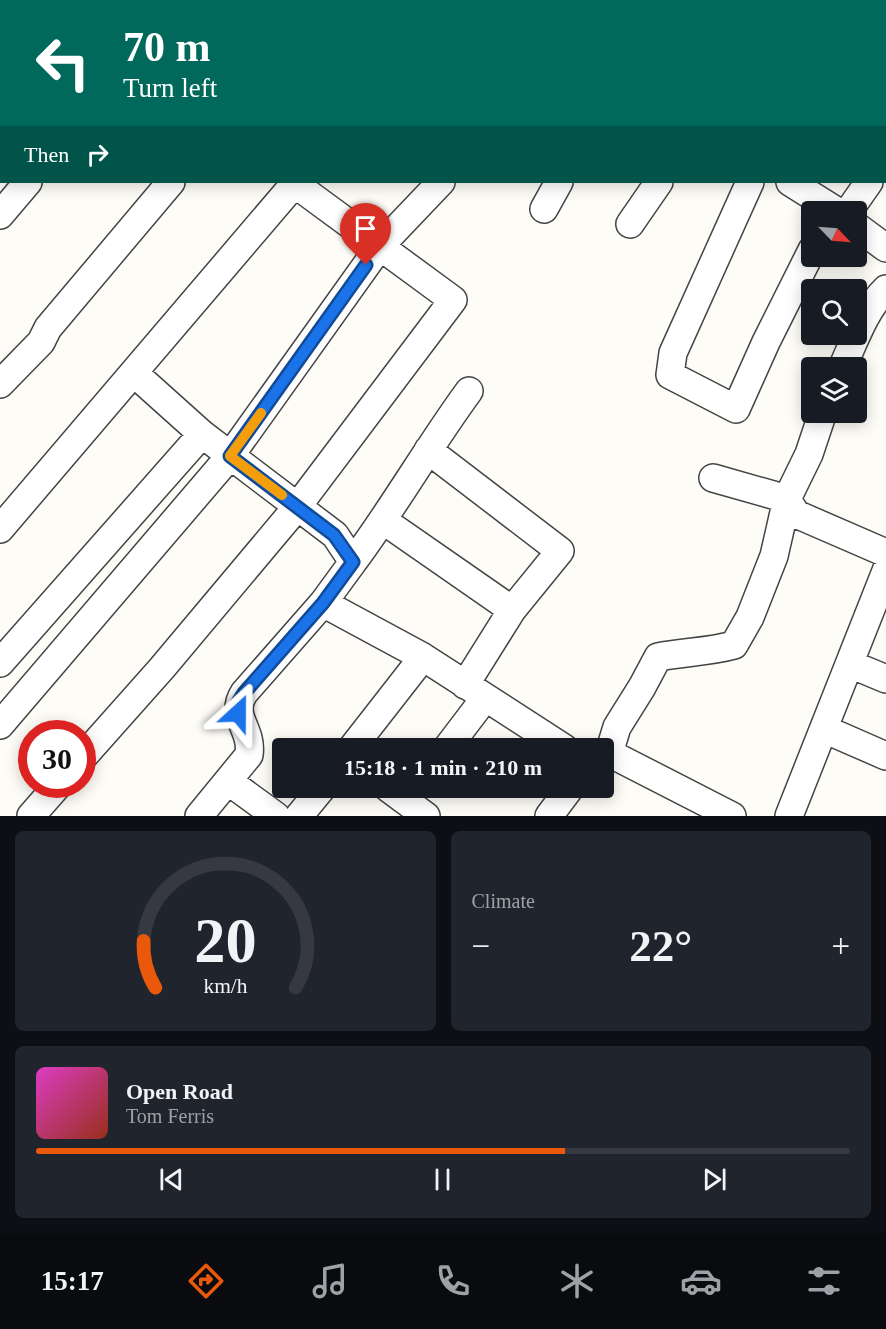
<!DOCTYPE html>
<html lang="en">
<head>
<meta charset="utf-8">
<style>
  body { margin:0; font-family:"Times New Roman",serif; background:#20242c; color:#f1f3f6; height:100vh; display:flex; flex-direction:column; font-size:22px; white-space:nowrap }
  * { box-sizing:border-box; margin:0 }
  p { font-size:20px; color:#9ea1a6 }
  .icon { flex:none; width:33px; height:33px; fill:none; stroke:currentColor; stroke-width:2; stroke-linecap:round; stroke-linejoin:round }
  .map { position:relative; height:816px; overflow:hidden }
  .details { display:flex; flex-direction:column; gap:15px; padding:15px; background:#0d0f14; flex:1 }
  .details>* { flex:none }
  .top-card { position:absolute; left:0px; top:0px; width:886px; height:183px; box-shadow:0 3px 15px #0003; background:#00695c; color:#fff; overflow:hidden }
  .needle { width:39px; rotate:115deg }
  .buttons { position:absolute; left:801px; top:201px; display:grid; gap:12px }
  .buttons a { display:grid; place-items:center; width:66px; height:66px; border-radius:6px; background:#171b24; box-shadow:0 3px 15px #0003; font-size:30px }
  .speed { position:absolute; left:18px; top:720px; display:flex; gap:12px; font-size:30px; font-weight:700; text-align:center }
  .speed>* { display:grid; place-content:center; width:78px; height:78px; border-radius:50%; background:#171b24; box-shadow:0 3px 15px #0003; line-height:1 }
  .speed .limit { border:9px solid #d22; background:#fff; color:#111 }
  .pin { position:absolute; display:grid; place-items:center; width:51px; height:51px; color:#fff; margin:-62px -26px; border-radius:50% 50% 50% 0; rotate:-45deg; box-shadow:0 0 6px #0007 }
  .pin .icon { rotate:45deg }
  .me { position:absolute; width:66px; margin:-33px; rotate:24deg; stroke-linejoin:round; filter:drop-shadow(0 0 4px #0008) }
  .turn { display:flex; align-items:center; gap:21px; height:126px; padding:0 24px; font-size:27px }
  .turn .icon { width:78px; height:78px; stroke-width:2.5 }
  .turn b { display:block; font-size:42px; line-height:51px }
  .then { display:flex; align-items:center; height:57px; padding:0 24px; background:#0003; gap:12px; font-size:22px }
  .big { font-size:45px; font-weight:700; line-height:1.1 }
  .details .widget { flex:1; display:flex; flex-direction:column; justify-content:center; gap:9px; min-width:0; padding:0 21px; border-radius:9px; background:#20242c }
  .details .dial { align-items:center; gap:0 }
  .dial svg { height:156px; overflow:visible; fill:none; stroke:#363941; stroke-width:7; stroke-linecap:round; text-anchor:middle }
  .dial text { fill:#f1f3f6; stroke:none }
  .song { display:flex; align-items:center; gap:18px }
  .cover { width:72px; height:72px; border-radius:9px; background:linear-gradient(135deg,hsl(310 70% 55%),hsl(10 70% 35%)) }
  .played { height:6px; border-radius:3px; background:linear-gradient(90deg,#ea580c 65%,#363941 65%) }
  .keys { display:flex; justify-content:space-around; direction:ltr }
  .heat { display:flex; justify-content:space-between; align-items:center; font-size:33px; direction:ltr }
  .details .tiles { flex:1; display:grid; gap:15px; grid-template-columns:1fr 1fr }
  .widget:last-child { grid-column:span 2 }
  .trip { position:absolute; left:272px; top:738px; width:342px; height:60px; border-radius:6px; background:#171b24; box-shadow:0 3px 15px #0003; font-weight:700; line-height:60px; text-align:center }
  .dock { display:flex; height:96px; justify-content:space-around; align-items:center; background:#090b0e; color:#9ea1a6 }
  .dock .icon { width:42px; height:42px }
  .dock .current { color:#ea580c }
  .dock b { font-size:27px; color:#f1f3f6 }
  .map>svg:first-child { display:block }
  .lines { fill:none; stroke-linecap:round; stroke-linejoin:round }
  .minor-casing { stroke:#444; stroke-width:30 }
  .minor { stroke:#fff; stroke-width:27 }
  .route-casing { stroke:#114b97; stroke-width:15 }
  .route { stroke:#1a73e8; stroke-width:10 }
  .slow { stroke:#f59e0b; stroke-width:10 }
</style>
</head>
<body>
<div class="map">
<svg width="886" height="816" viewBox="0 0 886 816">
  <rect width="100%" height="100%" fill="#fefcf6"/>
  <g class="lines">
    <g class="minor-casing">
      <path id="minor" d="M86 0 88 2
        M494 0 497 2
        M58 2 59 0
        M412 2 413 0
        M583 2 584 0
        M674 2 676 0
        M788 2 789 0
        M885 8 886 7
        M0 70 2 68
        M885 159 886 157
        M750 182 673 353 670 375 736 409 766 342 812 250
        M790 182 838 212
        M544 209 559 182
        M848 212 869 182
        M0 215 28 182
        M630 224 659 182
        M856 226 886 248
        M842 368C854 342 865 309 886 289
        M134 373 202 434 335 535 353 562 323 603 244 693C229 717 253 728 249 755L199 816
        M0 384 41 342 48 328 171 182
        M428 450 560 551 512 610
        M713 478 787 499 796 514 886 553
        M384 521 512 610 465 685
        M0 529 296 182
        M353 562C394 507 428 447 469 391
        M323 603 423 657 564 748
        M0 663 202 434
        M850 664 886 679
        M0 725 230 456 380 246 441 182
        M824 729 886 756
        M352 748 423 657
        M447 748 485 698
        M609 753 617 727 642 687 658 657C683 652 709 652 734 645L750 617 774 556 787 499 809 454 823 412
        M603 756 609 753 732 816
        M82 758 162 668 297 507 453 300 295 184
        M228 781 276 816
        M388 788 426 816
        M31 816 59 784
        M299 816 322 788
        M549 816 570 788
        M789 816 886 571"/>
    </g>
    <use href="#minor" class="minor"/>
  </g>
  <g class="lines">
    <g class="route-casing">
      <path id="route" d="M238 713 237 704 244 693 323 603 353 562 334 535 230 456 366 265"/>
    </g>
    <use href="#route" class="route"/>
    <path class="slow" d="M261 413 230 456 282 495"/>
  </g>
</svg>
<div class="buttons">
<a><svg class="needle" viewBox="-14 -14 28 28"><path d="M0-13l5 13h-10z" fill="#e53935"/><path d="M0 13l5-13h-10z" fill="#9ea1a6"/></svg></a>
<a><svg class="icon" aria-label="search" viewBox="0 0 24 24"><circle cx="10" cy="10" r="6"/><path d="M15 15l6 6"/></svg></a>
<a><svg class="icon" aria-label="layers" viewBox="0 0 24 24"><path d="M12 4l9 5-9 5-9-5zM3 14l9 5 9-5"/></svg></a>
</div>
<div class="speed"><div class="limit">30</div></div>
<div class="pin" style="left:366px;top:265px;background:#d93025"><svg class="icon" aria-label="arrive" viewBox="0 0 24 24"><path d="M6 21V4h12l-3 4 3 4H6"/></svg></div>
<svg class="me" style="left:238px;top:713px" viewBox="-20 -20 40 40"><path d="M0-17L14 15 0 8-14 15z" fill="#1a73e8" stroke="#fff" stroke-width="4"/></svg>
<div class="trip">15:18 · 1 min · 210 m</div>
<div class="top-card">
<div class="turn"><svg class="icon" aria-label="left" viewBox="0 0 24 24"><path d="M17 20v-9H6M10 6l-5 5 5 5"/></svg><div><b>70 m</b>Turn left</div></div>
<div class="then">Then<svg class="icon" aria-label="right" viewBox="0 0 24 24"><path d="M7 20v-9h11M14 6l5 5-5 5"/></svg></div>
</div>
</div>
<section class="details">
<div class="tiles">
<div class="widget dial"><svg viewBox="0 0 100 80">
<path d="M14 69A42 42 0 1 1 86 69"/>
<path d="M14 69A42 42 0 0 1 8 45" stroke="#ea580c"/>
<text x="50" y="56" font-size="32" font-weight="700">20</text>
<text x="50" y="72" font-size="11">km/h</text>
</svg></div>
<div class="widget"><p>Climate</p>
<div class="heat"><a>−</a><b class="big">22°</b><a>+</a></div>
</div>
<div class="widget">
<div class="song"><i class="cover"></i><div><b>Open Road</b><p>Tom Ferris</p></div></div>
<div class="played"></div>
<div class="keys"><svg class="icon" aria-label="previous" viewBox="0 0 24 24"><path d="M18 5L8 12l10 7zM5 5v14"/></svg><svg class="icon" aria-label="pause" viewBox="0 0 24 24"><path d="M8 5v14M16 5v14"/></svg><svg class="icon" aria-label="next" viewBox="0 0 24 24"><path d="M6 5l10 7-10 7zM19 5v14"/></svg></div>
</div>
</div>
</section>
<nav class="dock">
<b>15:17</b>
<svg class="icon current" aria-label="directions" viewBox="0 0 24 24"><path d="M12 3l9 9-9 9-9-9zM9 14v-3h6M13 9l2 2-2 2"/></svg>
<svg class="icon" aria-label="music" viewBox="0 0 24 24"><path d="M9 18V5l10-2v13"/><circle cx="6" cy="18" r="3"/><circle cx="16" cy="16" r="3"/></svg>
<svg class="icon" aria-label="phone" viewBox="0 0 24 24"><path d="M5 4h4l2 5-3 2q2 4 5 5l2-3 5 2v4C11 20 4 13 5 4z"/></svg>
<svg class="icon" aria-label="climate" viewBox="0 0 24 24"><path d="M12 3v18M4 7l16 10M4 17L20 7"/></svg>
<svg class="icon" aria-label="car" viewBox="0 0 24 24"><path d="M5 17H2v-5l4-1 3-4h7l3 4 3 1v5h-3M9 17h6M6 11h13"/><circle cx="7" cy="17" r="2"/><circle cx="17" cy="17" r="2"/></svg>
<svg class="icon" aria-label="filters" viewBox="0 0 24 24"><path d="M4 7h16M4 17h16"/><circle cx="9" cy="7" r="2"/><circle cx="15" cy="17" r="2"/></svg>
</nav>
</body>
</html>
